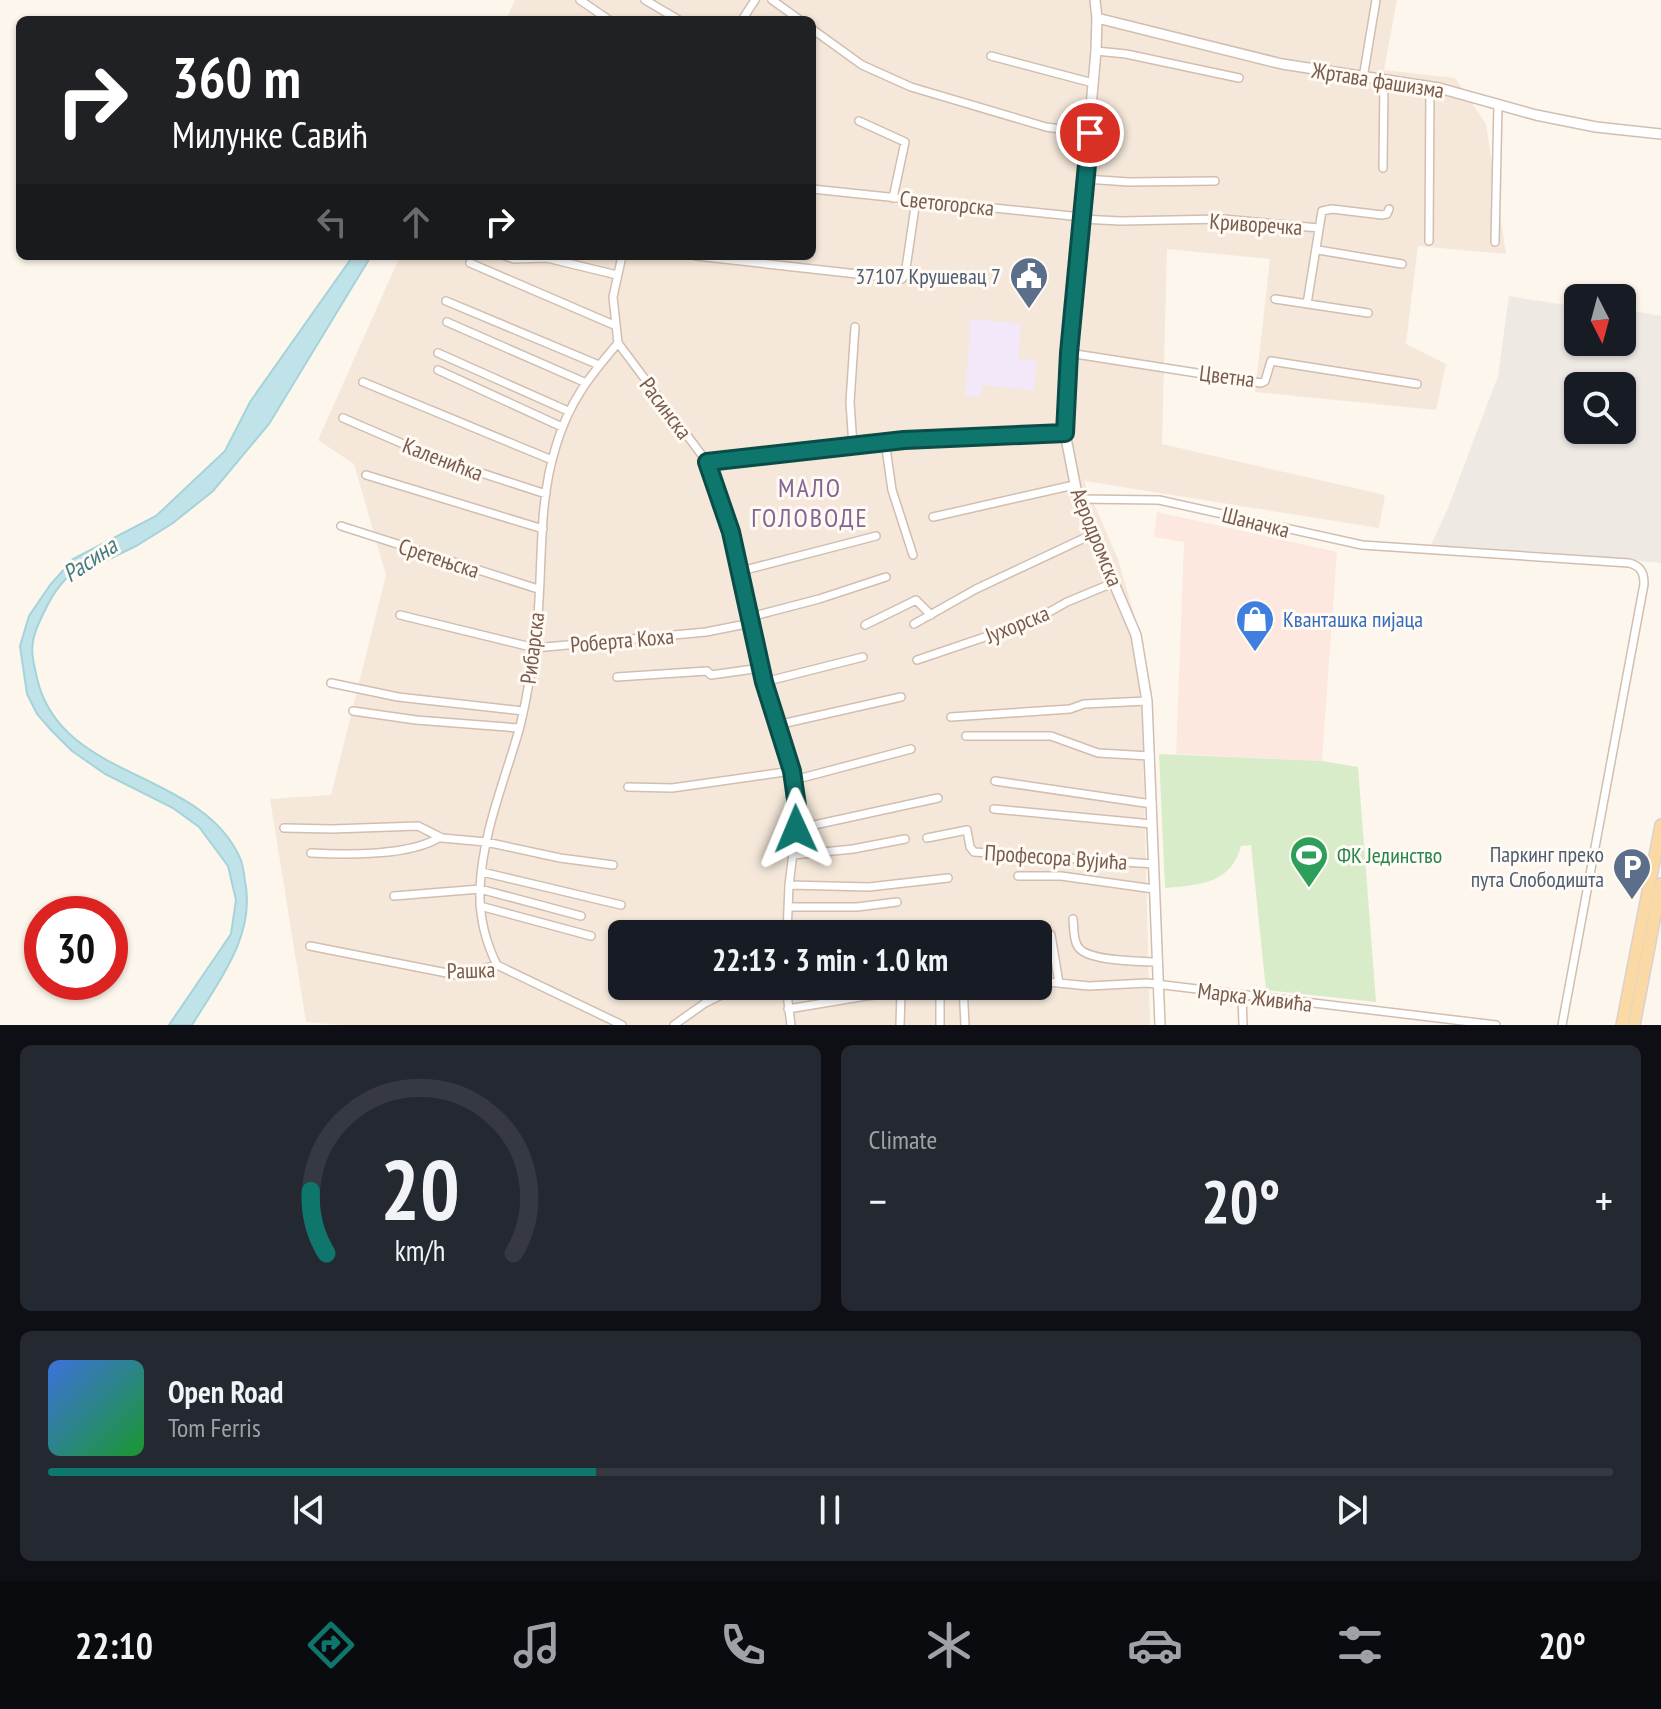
<!DOCTYPE html>
<html lang="en">
<head>
<meta charset="utf-8">
<style>
  body { margin:0; font-family:"PT Sans Narrow",sans-serif; background:#242831; color:#f1f3f6; height:100vh; display:flex; flex-direction:column; font-size:30px; white-space:nowrap }
  * { box-sizing:border-box; margin:0 }
  p { font-size:26px; color:#9ea1a6 }
  .icon { flex:none; width:44px; height:44px; fill:none; stroke:currentColor; stroke-width:2; stroke-linecap:round; stroke-linejoin:round }
  .map { position:relative; height:1025px; overflow:hidden }
  .drawer { display:flex; flex-direction:column; gap:20px; padding:20px; background:#0d0f14; flex:1 }
  .drawer>* { flex:none }
  .guide { position:absolute; left:16px; top:16px; width:800px; height:244px; border-radius:12px; box-shadow:0 2px 6px #0004; background:#202124; color:#fff; overflow:hidden }
  .needle { width:52px; rotate:174deg }
  .buttons { position:absolute; left:1564px; top:284px; display:grid; gap:16px }
  .buttons a { display:grid; place-items:center; width:72px; height:72px; border-radius:12px; background:#171b24; box-shadow:0 2px 6px #0004; font-size:40px }
  .speed { position:absolute; left:24px; top:896px; display:flex; gap:16px; font-size:40px; font-weight:700; text-align:center }
  .speed>* { display:grid; place-content:center; width:104px; height:104px; border-radius:50%; background:#171b24; box-shadow:0 2px 6px #0004; line-height:1 }
  .speed .limit { border:12px solid #d22; background:#fff; color:#111 }
  .pin { position:absolute; display:grid; place-items:center; width:68px; height:68px; color:#fff; margin:-34px; border:4px solid #fff; border-radius:50%; box-shadow:0 2px 8px #0007 }
  .me { position:absolute; width:88px; margin:-44px; rotate:359deg; stroke-linejoin:round; filter:drop-shadow(0 0 6px #0008) }
  .turn { display:flex; align-items:center; gap:28px; height:168px; padding:0 24px; font-size:36px }
  .turn .icon { width:104px; height:104px; stroke-width:2.5 }
  .turn b { display:block; font-size:56px; line-height:68px }
  .lanes { display:flex; align-items:center; height:76px; padding:0 24px; background:#0003; justify-content:center; gap:40px; direction:ltr }
  .lanes .off { opacity:.35 }
  .big { font-size:60px; font-weight:600; line-height:1.1 }
  .drawer .card { flex:1; display:flex; flex-direction:column; justify-content:center; gap:12px; min-width:0; padding:0 28px; border-radius:12px; background:#242831 }
  .drawer .dial { align-items:center; gap:0 }
  .dial svg { height:208px; overflow:visible; fill:none; stroke:#363941; stroke-width:7; stroke-linecap:round; text-anchor:middle }
  .dial text { fill:#f1f3f6; stroke:none }
  .song { display:flex; align-items:center; gap:24px }
  .cover { width:96px; height:96px; border-radius:12px; background:linear-gradient(135deg,hsl(220 70% 55%),hsl(130 70% 35%)) }
  .played { height:8px; border-radius:4px; background:linear-gradient(90deg,#0f766e 35%,#363941 35%) }
  .keys { display:flex; justify-content:space-around; direction:ltr }
  .heat { display:flex; justify-content:space-between; align-items:center; font-size:44px; direction:ltr }
  .drawer .tiles { flex:1; display:grid; gap:20px; grid-template-columns:1fr 1fr }
  .card:last-child { grid-column:span 2 }
  .trip { position:absolute; left:608px; top:920px; width:444px; height:80px; border-radius:12px; background:#171b24; box-shadow:0 2px 6px #0004; font-weight:600; line-height:80px; text-align:center }
  .menu { display:flex; height:128px; justify-content:space-around; align-items:center; background:#090b0e; color:#9ea1a6 }
  .menu .icon { width:56px; height:56px }
  .menu .active { color:#0f766e }
  .menu b { font-size:36px; color:#f1f3f6 }
  .map>svg:first-child { display:block }
  .residential { fill:#f5e8da; fill-rule:evenodd }
  .commercial { fill:#fde8e0 }
  .industrial { fill:#efe9e4; fill-rule:evenodd }
  .education { fill:#f3e8fa }
  .green { fill:#d8ecc9 }
  .water { fill:#bfe3e8; stroke:#a5d3da; stroke-width:2 }
  .lines { fill:none; stroke-linecap:round; stroke-linejoin:round }
  .minor-casing { stroke:#d1beb0; stroke-width:10 }
  .tertiary-casing { stroke:#d1beb0; stroke-width:12 }
  .primary-casing { stroke:#dad1cd; stroke-width:14 }
  .minor { stroke:#fff; stroke-width:7 }
  .tertiary { stroke:#fff; stroke-width:9 }
  .primary { stroke:#fbd9a5; stroke-width:11 }
  .route-casing { stroke:#0a4d48; stroke-width:20 }
  .route { stroke:#0f766e; stroke-width:14 }
  .labels { text-anchor:middle; stroke-width:6; stroke-linejoin:round; paint-order:stroke }
  .street-label { font-size:22px; fill:#7a5c4d; stroke:#fffaf3 }
  .service-label { font-size:22px; fill:#4e5e75; stroke:#fffaf3; text-anchor:end }
  .shop-label { font-size:22px; fill:#366cbe; stroke:#fffaf3; text-anchor:start }
  .leisure-label { font-size:22px; fill:#27864d; stroke:#fffaf3; text-anchor:start }
  .water-label { font-size:24px; font-style:italic; fill:#437c86; stroke:#fffaf3 }
  .quarter-label { font-size:26px; letter-spacing:2px; fill:#846695; stroke:#fffaf3 }
</style>
</head>
<body>
<div class="map">
<svg width="1661" height="1025" viewBox="0 0 1661 1025">
  <rect width="100%" height="100%" fill="#fdf6ec"/>
  <path class="residential" d="M515 0H1397L1384 70 1455 78 1486 124 1506 254 1418 246 1406 344 1446 364 1436 410 1255 392 1270 259 1167 249 1162 444 1385 495 1379 528 1084 481 1118 559 1140 635 1150 1025H340L306 1022 270 799 331 795 386 575 354 464 318 440 400 256H812V20H506ZM622 934H1038V986H622Z"/>
  <path class="commercial" d="M1157 512 1337 552 1322 761 1176 754 1184 542 1154 537Z"/>
  <path class="industrial" d="M1509 296 1578 307V342H1622V309L1661 316V563L1585 555 1431 545 1448 508 1498 376ZM1578 386H1622V430H1578Z"/>
  <path class="education" d="M971 319 1021 324 1018 359 1036 361 1034 390 982 385 981 397 965 396Z"/>
  <path class="green" d="M1159 754 1322 761 1358 767 1376 1002 1266 990 1251 845 1241 846C1231 884 1199 885 1165 888Z"/>
  <path class="water" d="M353 256H371L269 424 213 491 173 523 136 546 87 570 84 563C58 583 51 596 38 625 29 646 32 657 37 678 60 781 201 769 240 858 243 864 244 874 245 881 256 935 219 981 192 1025H169L231 934 236 900 228 866 199 827 173 808 105 774 72 751 51 730 37 714 27 694 20 646 29 616 50 585 73 559 156 516 225 451 250 402Z"/>
  <g class="lines">
    <g class="minor-casing">
      <path id="minor" d="M580 0 609 20
        M645 0 679 20
        M772 0 800 20
        M742 20 755 0
        M812 29 862 65 911 87 1046 127 1090 133
        M1096 51 1126 54 1239 78
        M991 56 1093 83
        M1363 78 1376 0
        M859 121 905 142 893 198
        M1383 168 1384 81
        M1085 179 1129 182 1215 181
        M812 189 1081 217
        M1081 219 1121 221 1223 219 1319 228
        M1429 241 1430 87
        M1495 242 1498 105
        M1318 250 1402 264
        M505 256 514 259 547 258 617 275
        M622 256 613 297 618 343 707 462 731 532 764 682 792 771 798 813 789 885 787 934
        M696 256 902 279 905 275 916 200
        M470 263 614 325
        M1275 299 1368 313
        M446 301 599 365
        M1307 304 1322 211 1332 209 1382 215 1387 214 1389 209
        M447 322 584 382
        M438 353 568 411
        M1069 353 1261 383 1265 381 1271 361 1417 384
        M438 370 562 427
        M363 382 552 460
        M343 418 438 459 546 494
        M885 441 892 490 913 555
        M853 446 850 402 855 327
        M707 462 923 438 1065 433
        M366 475 543 529
        M1078 499 1159 500 1362 545 1629 563C1641 566 1644 573 1644 584L1562 1025
        M933 517 1074 485
        M341 526 538 589
        M741 571 876 536
        M400 615 535 648 706 632 751 623
        M750 617 819 599 886 577
        M914 624 976 589 1093 534
        M865 625 916 600 931 615
        M917 660 1035 620 1067 602 1115 582
        M617 677 707 671 711 675 761 668
        M764 682 863 657
        M331 683 398 697 523 711
        M353 711 416 720 519 728
        M951 717 1070 709 1084 704 1147 701
        M777 725 901 697
        M966 736H1051L1098 753 1150 756
        M794 780 911 749
        M995 781 1152 804
        M628 787 672 788 792 771
        M994 809 1152 824
        M284 828 332 829 418 826 442 838 486 842 560 858 613 865
        M796 829 938 798
        M927 838 967 830 970 847 974 852 1154 864
        M311 853C345 855 411 856 440 837
        M793 855 853 849 905 839
        M482 872 621 905
        M1018 876H1061L1154 889
        M789 885 869 887 948 878
        M394 896 480 889 581 916
        M480 906 591 936
        M788 907H857L897 902
        M1073 919C1074 927 1073 937 1077 945 1084 962 1140 961 1157 962
        M1033 934 1051 935 1059 983
        M310 946 457 975 497 965 622 1025
        M497 965C485 941 479 917 480 889 482 835 504 782 519 730 526 704 530 678 534 652 545 584 535 512 556 446 569 402 589 377 618 343
        M1038 981 1089 986 1147 983 1496 1025
        M786 986 791 1025
        M963 986 965 1025
        M940 988V1025
        M1242 996 1243 1025
        M788 1009 866 996 959 986
        M674 1025 705 1003 740 986
        M900 1025 901 993"/>
    </g>
    <g class="tertiary-casing">
      <path id="tertiary" d="M1095 0 1097 18 1096 51 1069 353 1065 433 1078 499 1136 635 1147 701 1160 1025
        M1097 18 1282 64 1439 88 1536 115 1596 127 1661 134"/>
    </g>
    <g class="primary-casing">
      <path id="primary" d="M1622 1025 1661 825
        M1634 1025 1661 884"/>
    </g>
    <use href="#minor" class="minor"/>
    <use href="#tertiary" class="tertiary"/>
    <use href="#primary" class="primary"/>
  </g>
  <g class="lines">
    <g class="route-casing">
      <path id="route" d="M796 829 798 813 792 771 764 682 731 532 707 462 904 440 1065 433 1069 353 1090 133"/>
    </g>
    <use href="#route" class="route"/>
  </g>
  <defs>
    <g id="civic-pin" transform="scale(2)"><path d="M0 17L-7.5 6A9.5 9.5 0 1 1 7.5 6Z" fill="#5c6f8a" stroke="#fffaf3"/><path d="M-.6-6.5H3V-4.5H.6V-3L4-1V1h2V6H-6V1h2V-1L-.6-3ZM-1.2 2.5V6h2.4V2.5Z" fill="#fff"/></g>
    <g id="shop-pin" transform="scale(2)"><path d="M0 17L-7.5 6A9.5 9.5 0 1 1 7.5 6Z" fill="#3f7fe0" stroke="#fffaf3"/><path d="M-5-2.5h2.3a2.7 3.5 0 0 1 5.4 0H5L5.5 6h-11ZM-1.5-2.5h3a1.5 2.3 0 0 0-3 0Z" fill="#fff"/></g>
    <g id="stadium-pin" transform="scale(2)"><path d="M0 17L-7.5 6A9.5 9.5 0 1 1 7.5 6Z" fill="#2e9e5b" stroke="#fffaf3"/><path d="M0-5a6.5 5 0 1 0 0 10a6.5 5 0 1 0 0-10ZM-3.5-1.8h7v3.6h-7Z" fill="#fff"/></g>
    <g id="parking-pin" transform="scale(2)"><path d="M0 17L-7.5 6A9.5 9.5 0 1 1 7.5 6Z" fill="#5c6f8a" stroke="#fffaf3"/><path d="M-3.5-5.5H1a3.5 3.5 0 0 1 0 7H-1V5.5H-3.5ZM-1-3.4V-.6H.8a1.4 1.4 0 0 0 0-2.8Z" fill="#fff"/></g>
  </defs>
  <g fill-rule="evenodd">
    <use href="#civic-pin" x="1029" y="276"/>
    <use href="#shop-pin" x="1255" y="619"/>
    <use href="#stadium-pin" x="1309" y="855"/>
    <use href="#parking-pin" x="1632" y="867"/>
  </g>
  <g class="labels">
    <g class="street-label">
      <text transform="translate(1378 80) rotate(9)" y="8">Жртава фашизма</text>
      <text transform="translate(947 203) rotate(6)" y="8">Светогорска</text>
      <text transform="translate(1256 224) rotate(4)" y="8">Криворечка</text>
      <text transform="translate(1227 376) rotate(7)" y="8">Цветна</text>
      <text transform="translate(666 408) rotate(53)" y="8">Расинска</text>
      <text transform="translate(443 459) rotate(21)" y="8">Каленићка</text>
      <text transform="translate(1256 522) rotate(14)" y="8">Шаначка</text>
      <text transform="translate(1097 537) rotate(68)" y="8">Аеродромска</text>
      <text transform="translate(439 558) rotate(18)" y="8">Сретењска</text>
      <text transform="translate(1017 624) rotate(-22)" y="8">Јухорска</text>
      <text transform="translate(622 640) rotate(-5)" y="8">Роберта Коха</text>
      <text transform="translate(532 648) rotate(-83)" y="8">Рибарска</text>
      <text transform="translate(1056 857) rotate(4)" y="8">Професора Вујића</text>
      <text transform="translate(471 970) rotate(-2)" y="8">Рашка</text>
      <text transform="translate(1255 997) rotate(7)" y="8">Марка Живића</text>
    </g>
    <g class="service-label">
      <text x="1001" y="284">37107 Крушевац 7</text>
      <text x="1604" y="862">Паркинг преко<tspan x="1604" dy="25">пута Слободишта</tspan></text>
    </g>
    <g class="shop-label">
      <text x="1283" y="627">Кванташка пијаца</text>
    </g>
    <g class="leisure-label">
      <text x="1337" y="863">ФК Јединство</text>
    </g>
    <g class="water-label">
      <text transform="translate(90 560) rotate(-34)" y="8">Расина</text>
    </g>
    <g class="quarter-label">
      <text x="810" y="497">МАЛО<tspan x="810" dy="30">ГОЛОВОДЕ</tspan></text>
    </g>
  </g>
</svg>
<div class="buttons">
<a><svg class="needle" viewBox="-14 -14 28 28"><path d="M0-13l5 13h-10z" fill="#e53935"/><path d="M0 13l5-13h-10z" fill="#9ea1a6"/></svg></a>
<a><svg class="icon" aria-label="search" viewBox="0 0 24 24"><circle cx="10" cy="10" r="6"/><path d="M15 15l6 6"/></svg></a>
</div>
<div class="speed"><div class="limit">30</div></div>
<div class="pin" style="left:1090px;top:133px;background:#d93025"><svg class="icon" aria-label="arrive" viewBox="0 0 24 24"><path d="M6 21V4h12l-3 4 3 4H6"/></svg></div>
<svg class="me" style="left:796px;top:829px" viewBox="-20 -20 40 40"><path d="M0-17L14 15 0 8-14 15z" fill="#0f766e" stroke="#fff" stroke-width="4"/></svg>
<div class="trip">22:13 · 3 min · 1.0 km</div>
<div class="guide">
<div class="turn"><svg class="icon" aria-label="right" viewBox="0 0 24 24"><path d="M7 20v-9h11M14 6l5 5-5 5"/></svg><div><b>360 m</b>Милунке Савић</div></div>
<div class="lanes"><svg class="icon off" aria-label="left" viewBox="0 0 24 24"><path d="M17 20v-9H6M10 6l-5 5 5 5"/></svg><svg class="icon off" aria-label="ahead" viewBox="0 0 24 24"><path d="M12 20V5M6 11l6-6 6 6"/></svg><svg class="icon" aria-label="right" viewBox="0 0 24 24"><path d="M7 20v-9h11M14 6l5 5-5 5"/></svg></div>
</div>
</div>
<section class="drawer">
<div class="tiles">
<div class="card dial"><svg viewBox="0 0 100 80">
<path d="M14 69A42 42 0 1 1 86 69"/>
<path d="M14 69A42 42 0 0 1 8 45" stroke="#0f766e"/>
<text x="50" y="56" font-size="32" font-weight="700">20</text>
<text x="50" y="72" font-size="11">km/h</text>
</svg></div>
<div class="card"><p>Climate</p>
<div class="heat"><a>−</a><b class="big">20°</b><a>+</a></div>
</div>
<div class="card">
<div class="song"><i class="cover"></i><div><b>Open Road</b><p>Tom Ferris</p></div></div>
<div class="played"></div>
<div class="keys"><svg class="icon" aria-label="previous" viewBox="0 0 24 24"><path d="M18 5L8 12l10 7zM5 5v14"/></svg><svg class="icon" aria-label="pause" viewBox="0 0 24 24"><path d="M8 5v14M16 5v14"/></svg><svg class="icon" aria-label="next" viewBox="0 0 24 24"><path d="M6 5l10 7-10 7zM19 5v14"/></svg></div>
</div>
</div>
</section>
<nav class="menu">
<b>22:10</b>
<svg class="icon active" aria-label="directions" viewBox="0 0 24 24"><path d="M12 3l9 9-9 9-9-9zM9 14v-3h6M13 9l2 2-2 2"/></svg>
<svg class="icon" aria-label="music" viewBox="0 0 24 24"><path d="M9 18V5l10-2v13"/><circle cx="6" cy="18" r="3"/><circle cx="16" cy="16" r="3"/></svg>
<svg class="icon" aria-label="phone" viewBox="0 0 24 24"><path d="M5 4h4l2 5-3 2q2 4 5 5l2-3 5 2v4C11 20 4 13 5 4z"/></svg>
<svg class="icon" aria-label="climate" viewBox="0 0 24 24"><path d="M12 3v18M4 7l16 10M4 17L20 7"/></svg>
<svg class="icon" aria-label="car" viewBox="0 0 24 24"><path d="M5 17H2v-5l4-1 3-4h7l3 4 3 1v5h-3M9 17h6M6 11h13"/><circle cx="7" cy="17" r="2"/><circle cx="17" cy="17" r="2"/></svg>
<svg class="icon" aria-label="filters" viewBox="0 0 24 24"><path d="M4 7h16M4 17h16"/><circle cx="9" cy="7" r="2"/><circle cx="15" cy="17" r="2"/></svg>
<b>20°</b>
</nav>
</body>
</html>
